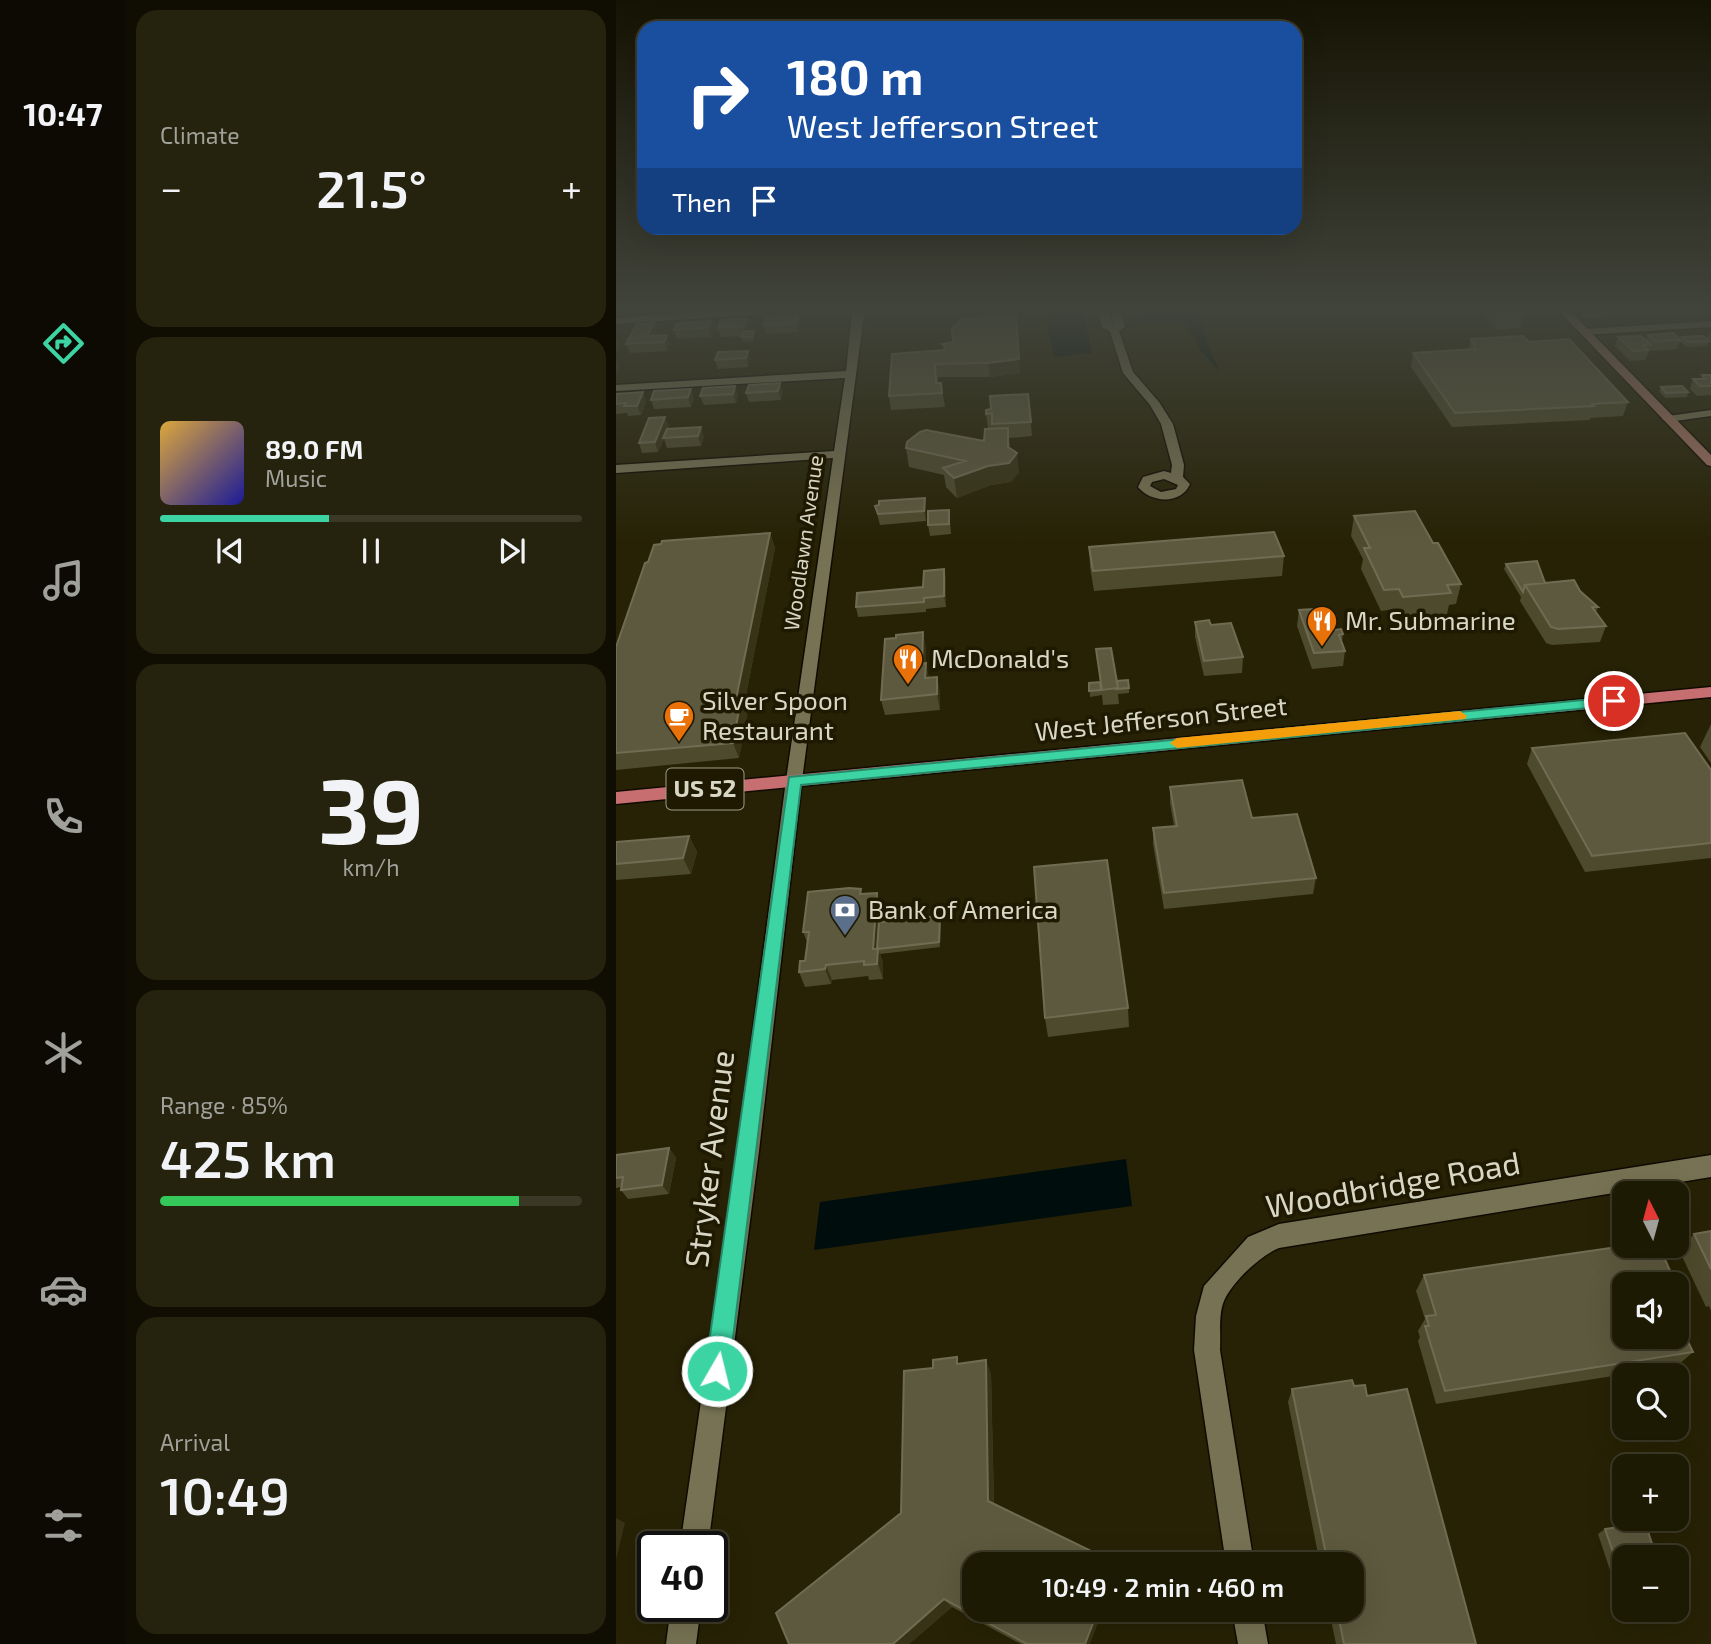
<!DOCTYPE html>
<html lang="en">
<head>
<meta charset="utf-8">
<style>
  body { margin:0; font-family:"Exo 2",sans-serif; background:#25230e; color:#f1f3f6; height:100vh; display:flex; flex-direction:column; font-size:26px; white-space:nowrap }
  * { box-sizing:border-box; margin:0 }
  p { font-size:23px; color:#a0a19a }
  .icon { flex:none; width:38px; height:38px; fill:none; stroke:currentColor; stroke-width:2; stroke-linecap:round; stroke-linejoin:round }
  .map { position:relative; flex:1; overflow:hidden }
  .drawer { display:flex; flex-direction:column; gap:10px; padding:10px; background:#100e02; width:490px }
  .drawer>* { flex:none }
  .top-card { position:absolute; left:21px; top:21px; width:665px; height:214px; border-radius:21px; box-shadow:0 7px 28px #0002,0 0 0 2px #3b3826; background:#1a4fa0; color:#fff; overflow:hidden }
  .needle { width:46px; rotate:354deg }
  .fabs { position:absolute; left:996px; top:1181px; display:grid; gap:14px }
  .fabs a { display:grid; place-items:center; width:77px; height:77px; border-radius:14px; background:#1d1a04; box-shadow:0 7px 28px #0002,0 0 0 2px #3b3826; font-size:35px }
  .speed { position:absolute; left:21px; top:1531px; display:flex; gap:14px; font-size:35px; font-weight:700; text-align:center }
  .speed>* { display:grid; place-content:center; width:91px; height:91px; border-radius:50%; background:#1d1a04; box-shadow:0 7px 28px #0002,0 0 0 2px #3b3826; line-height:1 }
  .speed .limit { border:4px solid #111; border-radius:10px; background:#fff; color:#111 }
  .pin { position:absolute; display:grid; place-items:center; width:60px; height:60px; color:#fff; margin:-30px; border:4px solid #fff; border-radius:50%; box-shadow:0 2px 7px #0007 }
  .me { position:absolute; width:77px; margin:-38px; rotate:8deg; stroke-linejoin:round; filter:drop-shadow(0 0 5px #0008) }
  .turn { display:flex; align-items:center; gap:24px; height:147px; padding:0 35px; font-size:32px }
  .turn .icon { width:91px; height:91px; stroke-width:2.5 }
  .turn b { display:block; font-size:49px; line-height:60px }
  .then { display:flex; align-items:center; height:66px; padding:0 35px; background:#0003; gap:14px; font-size:26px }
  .big { font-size:52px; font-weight:600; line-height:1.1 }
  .drawer .card { flex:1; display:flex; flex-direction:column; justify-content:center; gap:10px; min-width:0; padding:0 24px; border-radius:21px; background:#25230e }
  .drawer .dial { align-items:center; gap:0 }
  .dial b { font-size:91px; line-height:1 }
  .song { display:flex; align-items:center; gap:21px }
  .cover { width:84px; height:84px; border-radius:10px; background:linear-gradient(135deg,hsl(40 70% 55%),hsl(240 70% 35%)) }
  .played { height:7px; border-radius:4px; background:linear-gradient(90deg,#3dd4a3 40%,#3b3826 40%) }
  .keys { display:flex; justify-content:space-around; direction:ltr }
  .heat { display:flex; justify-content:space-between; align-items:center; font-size:38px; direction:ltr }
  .charge { height:10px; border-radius:5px; background:linear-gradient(90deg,#34c759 85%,#3b3826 0) }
  .trip { position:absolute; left:346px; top:1552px; width:402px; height:70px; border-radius:21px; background:#1d1a04; box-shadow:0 7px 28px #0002,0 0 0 2px #3b3826; font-weight:600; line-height:70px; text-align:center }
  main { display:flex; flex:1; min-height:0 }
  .menu { display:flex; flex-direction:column; width:126px; justify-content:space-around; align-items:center; background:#0c0a02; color:#a0a19a }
  .menu .icon { width:49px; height:49px }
  .menu .active { color:#3dd4a3 }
  .menu b { font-size:32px; color:#f1f3f6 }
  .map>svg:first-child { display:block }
  .water { fill:#000d0d }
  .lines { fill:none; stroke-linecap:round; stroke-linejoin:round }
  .minor-casing { stroke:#100b00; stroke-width:3 }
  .tertiary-casing { stroke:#100b00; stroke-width:3 }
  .secondary-casing { stroke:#100b00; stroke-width:3 }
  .primary-casing { stroke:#100b00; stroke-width:3 }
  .minor { fill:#777253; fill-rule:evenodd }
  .tertiary { fill:#777253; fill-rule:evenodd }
  .secondary { fill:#9f7061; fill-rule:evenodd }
  .primary { fill:#c66e70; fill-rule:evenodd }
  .wall { fill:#4e4a2d }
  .shaded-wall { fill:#383316 }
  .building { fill:#5d593e; stroke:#706c53; stroke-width:2 }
  .route { fill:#3dd4a3; stroke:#288a6a; stroke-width:2 }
  .slow { fill:#f59e0b }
  .labels { text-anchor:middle; stroke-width:7; stroke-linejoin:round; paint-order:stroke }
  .far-street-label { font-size:21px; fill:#d8d6c5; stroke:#1e1900 }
  .shield { fill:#1e1900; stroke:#a09d8a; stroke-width:2 }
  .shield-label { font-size:24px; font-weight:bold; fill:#d8d6c5 }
  .poi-label { font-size:26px; fill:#d8d6c5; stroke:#1e1900; text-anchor:start }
  .street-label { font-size:26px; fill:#d8d6c5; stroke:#1e1900 }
  .near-street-label { font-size:32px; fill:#d8d6c5; stroke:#1e1900 }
</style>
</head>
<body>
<main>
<nav class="menu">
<b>10:47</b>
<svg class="icon active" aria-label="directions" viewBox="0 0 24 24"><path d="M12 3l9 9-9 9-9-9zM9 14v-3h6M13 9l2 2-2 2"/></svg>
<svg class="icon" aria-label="music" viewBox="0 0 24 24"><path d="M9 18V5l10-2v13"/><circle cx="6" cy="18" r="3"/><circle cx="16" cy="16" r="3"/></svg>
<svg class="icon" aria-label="phone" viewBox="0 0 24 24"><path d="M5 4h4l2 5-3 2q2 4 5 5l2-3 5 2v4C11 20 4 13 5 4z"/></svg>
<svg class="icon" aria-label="climate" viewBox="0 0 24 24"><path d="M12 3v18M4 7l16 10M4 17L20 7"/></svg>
<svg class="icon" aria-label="car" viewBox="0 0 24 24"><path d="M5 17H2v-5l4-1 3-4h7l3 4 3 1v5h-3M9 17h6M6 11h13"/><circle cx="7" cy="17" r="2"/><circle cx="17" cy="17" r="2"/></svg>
<svg class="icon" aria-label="filters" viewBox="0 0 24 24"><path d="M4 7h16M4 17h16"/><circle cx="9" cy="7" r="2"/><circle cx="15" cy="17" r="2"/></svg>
</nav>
<section class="drawer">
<div class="card"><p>Climate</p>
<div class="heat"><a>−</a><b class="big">21.5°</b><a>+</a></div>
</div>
<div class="card">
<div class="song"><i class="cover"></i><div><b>89.0 FM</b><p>Music</p></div></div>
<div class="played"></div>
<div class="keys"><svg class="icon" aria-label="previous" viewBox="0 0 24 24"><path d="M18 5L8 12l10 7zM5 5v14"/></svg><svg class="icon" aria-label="pause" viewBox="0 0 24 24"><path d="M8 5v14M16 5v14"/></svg><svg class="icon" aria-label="next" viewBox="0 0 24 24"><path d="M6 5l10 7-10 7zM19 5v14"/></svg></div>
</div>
<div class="card dial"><b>39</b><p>km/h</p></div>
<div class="card"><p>Range · 85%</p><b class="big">425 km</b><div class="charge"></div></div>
<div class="card"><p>Arrival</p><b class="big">10:49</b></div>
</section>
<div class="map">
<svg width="1095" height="1644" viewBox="0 0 1095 1644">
  <rect width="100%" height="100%" fill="#272205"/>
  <path class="water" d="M428 312H467L476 353 438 357Z
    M522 312H580L603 371 586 352 569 322 526 324Z
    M510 1159 516 1206 198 1250 204 1202Z"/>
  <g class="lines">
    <g class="minor-casing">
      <path id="minor" d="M86 312H140L135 315 0 324V318Z
        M236 312H246L248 315 186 780 178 786 170 780 217 458 0 473V465L218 451 229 378 0 391V385L230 371Z
        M482 312H492L498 326 495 312H505L509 327 503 331 517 372 543 402 557 424 568 465 567 477 574 484C565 505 535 503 522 487L527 477 548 471 555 473 556 465 545 424 534 405 507 373 494 332 486 327ZM548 479 562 485 560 489 545 492 534 486 536 482Z
        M1095 321V327L968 335 963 332 968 329Z
        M1095 410V416L1052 422 1046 419 1052 416Z
        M1095 1155V1177L663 1248C645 1255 616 1282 608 1301 602 1315 605 1335 604 1350L638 1564H610L578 1350 580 1316 588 1286 632 1237 663 1224Z
        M616 1610H646L652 1644H622Z"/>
    </g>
    <g class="tertiary-casing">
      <path id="tertiary" d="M178 774 186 780 143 1151 92 1547H64L121 1151 170 780Z
        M55 1606H85L80 1644H50Z"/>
    </g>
    <g class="secondary-casing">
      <path id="secondary" d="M944 312H955L1095 455V466L1091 465Z"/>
    </g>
    <g class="primary-casing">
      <path id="primary" d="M1095 687V697L0 804V792Z"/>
    </g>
    <use href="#minor" class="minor"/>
    <use href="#tertiary" class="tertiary"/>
    <use href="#secondary" class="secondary"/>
    <use href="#primary" class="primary"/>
  </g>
  <path class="wall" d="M866 312H906L908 315 905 328 882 330Z
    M963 312H992L991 317 969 318Z
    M1002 312H1022V314L1005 315Z
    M182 316 184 325 182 332 150 334 147 325Z
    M105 320 132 328 131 331 139 335 137 341 127 342 126 336 105 337 102 328Z
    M94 321 97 330 94 337 61 339 58 330Z
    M38 323 41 332 39 336 54 344 51 351 14 353 10 344Z
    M1095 330V343L1093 341 1091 346 1070 347 1064 341 1066 337 1091 339 1094 331Z
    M1032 335 1065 340 1061 349 1035 351 1034 349 1029 360 1014 361 999 346 1002 337 1030 340Z
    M855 339 913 342 1012 402 1007 416 974 418V420L836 427 795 367 797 353 852 350Z
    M326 344 404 373 374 377H322V383H325L329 407 275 410 273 396 327 350Z
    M132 351 134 360 132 367 102 369 99 360Z
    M1086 375H1095V395L1081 396 1074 389 1077 379H1085Z
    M133 385 167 392 165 400 133 402 130 393Z
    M1045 387 1072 392 1071 397 1049 398 1043 391Z
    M87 388 122 395 120 403 88 405 84 396Z
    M38 391 78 398 75 407 38 409 35 400Z
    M27 392 30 402 25 415 12 416 11 413 0 414V394Z
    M412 394 416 436 393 438 394 448 403 472 395 482 375 485 341 498 330 487 328 475 293 467 290 448 368 441 377 428H372L370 414 375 409Z
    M53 426 52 429 88 436 85 446 51 448 48 439 42 452 26 453 23 443Z
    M263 505 310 508V521L264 525 259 506Z
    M333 510 335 534 314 536 312 525Z
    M738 516 817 543 845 584 840 604 833 605 831 614 783 617 779 609 765 611 745 569 747 559 735 536Z
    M154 533 159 548 128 705 131 715 123 758 0 770V647Z
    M473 547 668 556 666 576 478 591 474 567Z
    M890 564 929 583 964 591 982 607 980 612 990 626 984 642 936 645 930 643 904 601 905 597 888 569Z
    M328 569 330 579V607L310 609V612L242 617 240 607 307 587Z
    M683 610 701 616 727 634 726 642 729 651 727 666 696 669 681 626Z
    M579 622 595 625 627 657 626 673 588 676 579 637Z
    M280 638 310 648V665L313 678 321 677 324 693V710L269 715 265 700Z
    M480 649 501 681 513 688V693L502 694 503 704 487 705 486 695 474 697 473 683 484 682Z
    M1095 724V763L1084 747Z
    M916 748 1095 770V858L969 872 911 764Z
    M554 787 636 818 700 878 697 894 548 909 537 844V828L558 826 554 803Z
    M73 836 81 852 75 874 0 880V842Z
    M246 894 266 908 265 922 325 921 324 947 264 954 267 963V979L253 980 252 976 216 980 215 984 189 987 183 972 189 961 191 942 187 932Z
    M512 1008 513 1027 432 1037 429 1018Z
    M53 1148 60 1158 53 1194 12 1199 5 1190V1187L0 1188V1155Z
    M1095 1231V1311L1093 1306 1090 1307 1063 1250 1078 1234Z
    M808 1275 1008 1284 1077 1352 1061 1366 820 1404 802 1341 804 1337 802 1331 809 1319 800 1291Z
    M1060 1285 1067 1299 1064 1301 1068 1309 1060 1316Z
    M344 1364 375 1374 378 1504 474 1644H405L336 1607 293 1644H173L285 1513Z
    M738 1386 751 1396 860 1644H720L713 1610H737V1564H704L672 1402 676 1389Z
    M989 1529 1008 1558V1581L998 1582 982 1534Z"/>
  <path class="shaded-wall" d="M400 315 404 373 374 377 372 363Z
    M182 316 184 325 182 332 180 323Z
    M130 319 132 328 130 335 127 326Z
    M94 321 97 330 94 337 92 328Z
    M38 323 41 332 35 343 31 336Z
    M51 335 54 344 51 351 48 342Z
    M1 338 4 347 0 354V339Z
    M132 351 134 360 132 367 130 358Z
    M0 358 4 367 0 375Z
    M164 383 167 392 165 400 162 391Z
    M119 386 122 395 120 403 117 394Z
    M75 389 78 398 75 407 72 397Z
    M27 392 30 402 25 415 21 406Z
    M49 417 53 426 42 452 39 442Z
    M85 427 88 436 85 446 82 436Z
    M392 428 394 461 401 453 403 472 395 482 375 485 341 498 338 478 392 447Z
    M309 498 310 508V521L308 511Z
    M154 533 159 548 128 705 131 715 123 758 117 743 120 699Z
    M328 569 330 579V607L328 596Z
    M307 632 310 648V665L313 679V694L306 664Z
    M321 677 324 693V710L321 694Z
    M73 836 81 852 75 874 67 858Z
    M261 893 266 908 263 949H262L267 963V979L257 949Z
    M324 916 325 921 324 947 323 942Z
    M210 965 216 980 215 984 209 969Z
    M53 1148 60 1158 53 1194 46 1185Z
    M370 1360 375 1374 378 1511 372 1501Z
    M0 1518 9 1523 0 1560Z
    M328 1599 336 1607 293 1644H277Z
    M482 1610H487L474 1644H469Z"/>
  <path class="building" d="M881 312H906L908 315 885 316Z
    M400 315 403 359 372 363 319 364 320 383H325L326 393 273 396 276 354 329 350 330 347 326 344 337 342 336 329 346 319Z
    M182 316 180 323 147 325 150 318Z
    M130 319 127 326 102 328 105 320Z
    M94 321 92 328 58 330 61 323Z
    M38 323 31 336 51 335 48 342 10 344 21 324Z
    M128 331H138L136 337H125Z
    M1057 333 1065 340 1038 341 1032 335Z
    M907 336 913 342 953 339 1012 402 976 404 978 406 839 413 797 353 860 349 855 339Z
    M1025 336 1035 345H1027L1032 350 1017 351 1002 337Z
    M1087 336 1093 341 1072 342 1066 337Z
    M132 351 130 358 99 360 102 352Z
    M1086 375H1095V386H1084L1077 379H1089Z
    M164 383 162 391 130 393 133 385Z
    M119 386 117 394 84 396 87 388Z
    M1066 386 1072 392 1050 393 1045 387Z
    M75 389 72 397 35 400 38 391Z
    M27 392 21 406H8L10 403 0 404V394Z
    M412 394 415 422 376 424V413L370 414V410L375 409 374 396Z
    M49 417 39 442 23 443 33 418Z
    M85 427 82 436 47 438 51 429Z
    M392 428V447L401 453 393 463 372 466 338 478 327 468 349 461 290 448 291 442 304 432 310 430 368 441 369 429Z
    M309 498 308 511 262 514 259 506 263 505V501Z
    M333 510V524L312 525V511Z
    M799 511 817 543H822L845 584 831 585 835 593 787 597 783 589 768 590 748 548H754L738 516Z
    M658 532 668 556 477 571 473 547Z
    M154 533 120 699H125L117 743 0 753V647L29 563 32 562 38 545 45 544 46 541Z
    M921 561 929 583 909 585 907 592 890 564Z
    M328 569V596L308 598V602L240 607 241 593 307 587 308 571Z
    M958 580 964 591 982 607H976L990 626 942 629 935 627 909 585Z
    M698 609 701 616 713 615 719 630 725 629 727 634 723 635 729 651 698 653 683 610Z
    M593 620 595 625 615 623 627 657 588 661 579 622Z
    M307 632 306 664 310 663 309 678 321 677V694L265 700 269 639 280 638V635Z
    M495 648 502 688 486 690 480 649Z
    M512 680 513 688 501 689 502 688 501 681Z
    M484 682 485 690 473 691V683Z
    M1069 733 1095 770V843L976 856 916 748Z
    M626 780 636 818 681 814 700 878 548 893 537 828 561 826 554 787Z
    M73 836 67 858 0 864V842Z
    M491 860 512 1008 429 1018 418 867Z
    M233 888 245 889 244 894 261 893 257 949 262 948 261 964 248 965V961L210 965 209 969 183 972 184 961H189L193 932H187L192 892Z
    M324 916 323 942 261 949 263 922Z
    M53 1148 46 1185 5 1190 7 1177 0 1178V1155Z
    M1095 1231V1269L1078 1234Z
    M1008 1246H1043L1060 1284H1008V1337H1060V1317L1077 1352 829 1391 809 1326H813L810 1316 820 1315 808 1275Z
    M1060 1285 1067 1299H1064L1068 1309 1060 1310Z
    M341 1357V1364L370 1360 372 1501 500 1563 499 1564H359V1610H482L469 1644H411L328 1599 277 1644H173L160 1613 285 1513 288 1371 317 1368V1360Z
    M736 1380 738 1386 749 1385 751 1396 791 1389 860 1644H728L721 1610H737V1564H712L676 1389Z
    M1029 1523 1041 1558H1008V1578H1006L989 1529Z"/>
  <linearGradient id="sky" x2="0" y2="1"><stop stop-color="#151303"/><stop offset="0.57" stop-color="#41443b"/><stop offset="1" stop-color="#41443b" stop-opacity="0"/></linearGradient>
  <rect width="1095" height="543" fill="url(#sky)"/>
  <path class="route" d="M998 697 1003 698V705L185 785 113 1371 109 1380 101 1383 93 1380 89 1371 173 777Z"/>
  <path class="slow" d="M844 711 851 716 849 719 561 748 554 743 561 738Z"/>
  <defs>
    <g id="restaurant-pin" transform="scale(1.575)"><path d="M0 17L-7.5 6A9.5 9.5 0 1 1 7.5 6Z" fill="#e8710a" stroke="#1e1900"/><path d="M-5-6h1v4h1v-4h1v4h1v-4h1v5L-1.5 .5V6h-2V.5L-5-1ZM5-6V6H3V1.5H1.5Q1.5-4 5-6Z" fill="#fff"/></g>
    <g id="cafe-pin" transform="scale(1.575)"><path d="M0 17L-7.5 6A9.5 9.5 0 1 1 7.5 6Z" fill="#e8710a" stroke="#1e1900"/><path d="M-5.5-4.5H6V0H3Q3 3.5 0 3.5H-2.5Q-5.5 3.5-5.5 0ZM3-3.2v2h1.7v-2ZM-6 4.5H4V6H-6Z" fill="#fff"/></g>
    <g id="bank-pin" transform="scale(1.575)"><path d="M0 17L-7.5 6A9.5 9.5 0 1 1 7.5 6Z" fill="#5c6f8a" stroke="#1e1900"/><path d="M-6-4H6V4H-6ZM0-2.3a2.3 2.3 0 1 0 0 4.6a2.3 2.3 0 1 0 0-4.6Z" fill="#fff"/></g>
  </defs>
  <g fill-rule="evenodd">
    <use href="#restaurant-pin" x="706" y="621"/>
    <use href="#restaurant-pin" x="292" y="659"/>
    <use href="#cafe-pin" x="63" y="716"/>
    <use href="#bank-pin" x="229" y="910"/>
  </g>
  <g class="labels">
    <g class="far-street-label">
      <text transform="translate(188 543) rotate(-82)" y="7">Woodlawn Avenue</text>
    </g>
    <rect class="shield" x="50.5" y="768.5" width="77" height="41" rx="5"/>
    <g class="shield-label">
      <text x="89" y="797">US 52</text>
    </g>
    <g class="poi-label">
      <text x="729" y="630">Mr. Submarine</text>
      <text x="315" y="668">McDonald's</text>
      <text x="86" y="710">Silver Spoon<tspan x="86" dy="30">Restaurant</tspan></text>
      <text x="252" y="919">Bank of America</text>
    </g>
    <g class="street-label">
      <text transform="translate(545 719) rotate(-6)" y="9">West Jefferson Street</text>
    </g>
    <g class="near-street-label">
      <text transform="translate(94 1159) rotate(-83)" y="11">Stryker Avenue</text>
      <text transform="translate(777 1185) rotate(-10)" y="11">Woodbridge Road</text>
    </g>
  </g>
</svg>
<div class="fabs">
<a><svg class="needle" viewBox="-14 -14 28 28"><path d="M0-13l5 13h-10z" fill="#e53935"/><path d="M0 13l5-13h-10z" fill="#a0a19a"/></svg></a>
<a><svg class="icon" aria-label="sound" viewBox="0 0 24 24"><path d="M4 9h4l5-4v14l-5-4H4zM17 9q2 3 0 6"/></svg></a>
<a><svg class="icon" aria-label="search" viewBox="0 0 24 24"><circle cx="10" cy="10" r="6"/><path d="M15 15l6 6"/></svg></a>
<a>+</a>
<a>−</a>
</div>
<div class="speed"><div class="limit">40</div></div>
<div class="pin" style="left:998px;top:701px;background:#d93025"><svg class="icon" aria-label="arrive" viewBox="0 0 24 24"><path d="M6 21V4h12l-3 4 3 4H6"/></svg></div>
<svg class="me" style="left:101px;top:1371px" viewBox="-20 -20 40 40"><circle r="17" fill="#3dd4a3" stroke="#fff" stroke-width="3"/><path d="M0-11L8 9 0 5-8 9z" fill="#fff"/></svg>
<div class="trip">10:49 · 2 min · 460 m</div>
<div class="top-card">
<div class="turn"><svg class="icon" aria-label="right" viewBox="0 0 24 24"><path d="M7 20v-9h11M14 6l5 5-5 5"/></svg><div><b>180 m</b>West Jefferson Street</div></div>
<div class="then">Then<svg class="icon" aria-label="arrive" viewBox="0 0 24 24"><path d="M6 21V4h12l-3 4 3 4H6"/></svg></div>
</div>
</div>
</main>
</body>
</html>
